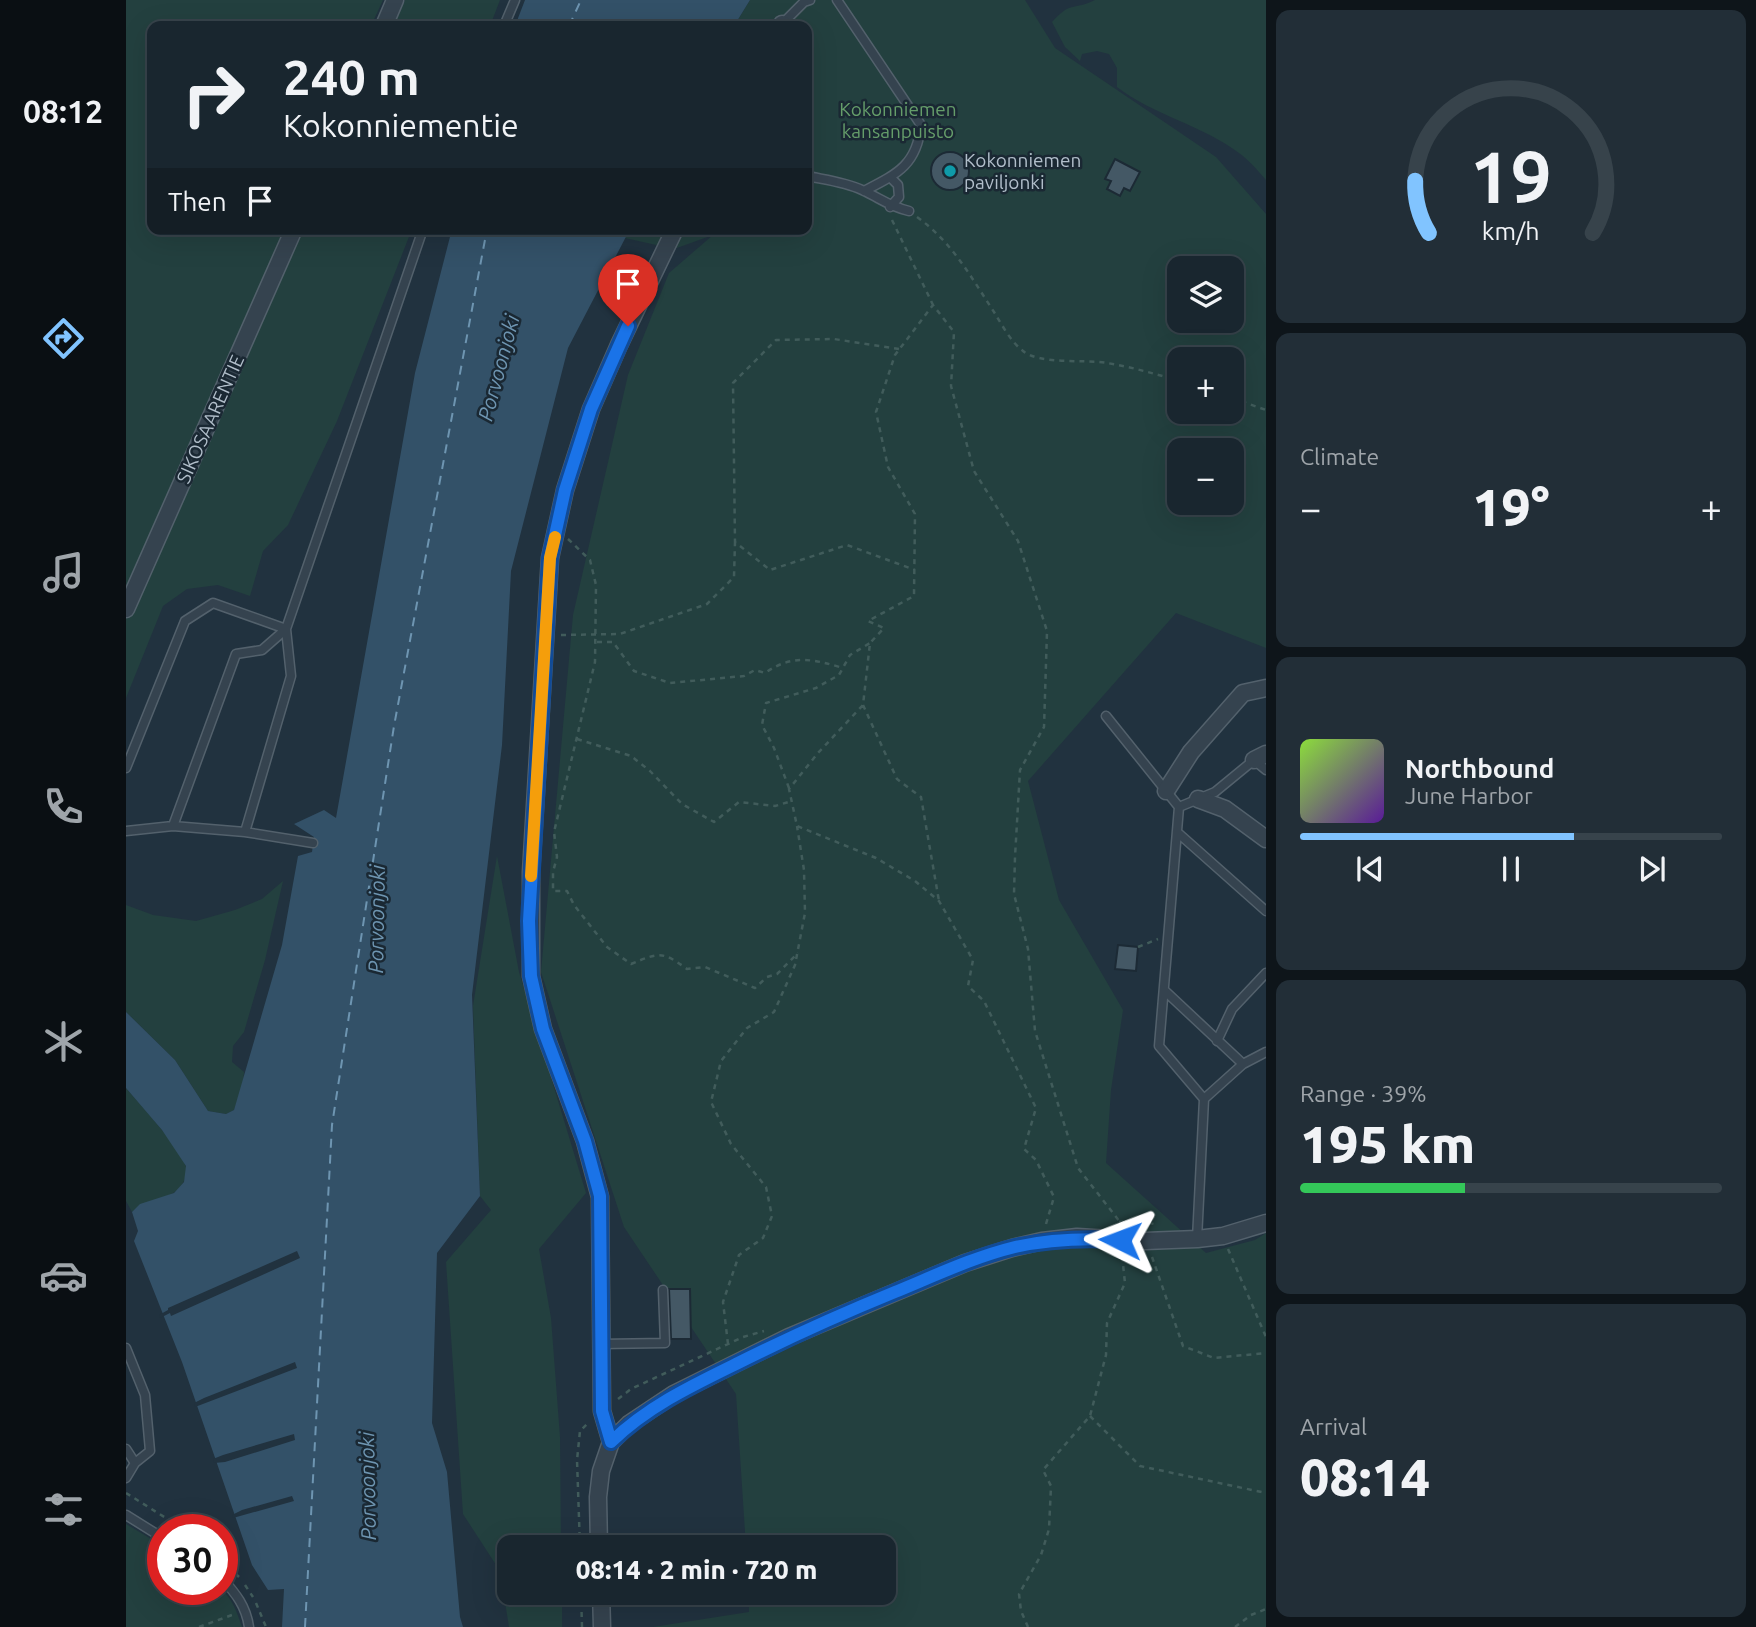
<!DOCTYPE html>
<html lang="en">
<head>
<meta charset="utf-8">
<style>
  body { margin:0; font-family:Ubuntu,sans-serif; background:#222e37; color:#f1f3f6; height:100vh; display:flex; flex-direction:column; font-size:26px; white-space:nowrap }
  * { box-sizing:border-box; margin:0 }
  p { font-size:23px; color:#9fa5aa }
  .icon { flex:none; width:38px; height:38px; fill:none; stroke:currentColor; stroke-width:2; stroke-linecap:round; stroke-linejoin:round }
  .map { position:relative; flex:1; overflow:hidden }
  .side { display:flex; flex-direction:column; gap:10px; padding:10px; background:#0e151a; width:490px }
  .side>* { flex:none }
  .banner { position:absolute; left:21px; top:21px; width:665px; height:214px; border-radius:14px; box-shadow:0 7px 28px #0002,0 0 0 2px #37434b; background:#19262f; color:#f1f3f6; overflow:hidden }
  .buttons { position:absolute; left:1041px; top:256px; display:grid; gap:14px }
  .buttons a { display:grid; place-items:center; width:77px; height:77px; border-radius:14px; background:#19262f; box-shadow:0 7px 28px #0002,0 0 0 2px #37434b; font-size:35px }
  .speed { position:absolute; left:21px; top:1514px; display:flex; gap:14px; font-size:35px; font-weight:700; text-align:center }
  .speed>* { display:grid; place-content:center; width:91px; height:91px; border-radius:50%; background:#19262f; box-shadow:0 7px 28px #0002,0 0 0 2px #37434b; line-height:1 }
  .speed .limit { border:10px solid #d22; background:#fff; color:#111 }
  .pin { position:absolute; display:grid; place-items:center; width:60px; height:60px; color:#fff; margin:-72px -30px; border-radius:50% 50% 50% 0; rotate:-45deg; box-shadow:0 0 7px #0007 }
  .pin .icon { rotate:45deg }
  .me { position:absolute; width:77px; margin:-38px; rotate:273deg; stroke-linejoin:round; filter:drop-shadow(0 0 5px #0008) }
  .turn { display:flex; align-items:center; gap:24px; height:147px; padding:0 21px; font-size:32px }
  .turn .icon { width:91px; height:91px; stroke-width:2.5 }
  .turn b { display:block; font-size:49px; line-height:60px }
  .then { display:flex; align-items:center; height:66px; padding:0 21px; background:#0003; gap:14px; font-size:26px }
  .big { font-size:52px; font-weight:800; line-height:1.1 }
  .side .card { flex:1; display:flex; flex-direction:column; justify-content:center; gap:10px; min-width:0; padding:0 24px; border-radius:14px; background:#222e37 }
  .side .dial { align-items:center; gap:0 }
  .dial svg { height:182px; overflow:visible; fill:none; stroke:#37434b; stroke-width:7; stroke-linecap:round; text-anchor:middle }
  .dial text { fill:#f1f3f6; stroke:none }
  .song { display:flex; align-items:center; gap:21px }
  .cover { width:84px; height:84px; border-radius:10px; background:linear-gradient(135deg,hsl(90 70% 55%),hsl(270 70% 35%)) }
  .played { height:7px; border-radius:4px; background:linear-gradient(90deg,#81c4ff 65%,#37434b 65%) }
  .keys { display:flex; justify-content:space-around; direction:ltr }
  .heat { display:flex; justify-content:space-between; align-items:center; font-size:38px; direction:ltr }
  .charge { height:10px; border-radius:5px; background:linear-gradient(90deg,#34c759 39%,#37434b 0) }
  .trip { position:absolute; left:371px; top:1535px; width:399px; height:70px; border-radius:14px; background:#19262f; box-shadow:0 7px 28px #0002,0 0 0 2px #37434b; font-weight:800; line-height:70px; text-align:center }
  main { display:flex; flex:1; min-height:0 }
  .tab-bar { display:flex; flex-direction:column; width:126px; justify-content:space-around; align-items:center; background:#0a0f13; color:#9fa5aa }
  .tab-bar .icon { width:49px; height:49px }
  .tab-bar .on { color:#81c4ff }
  .tab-bar b { font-size:32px; color:#f1f3f6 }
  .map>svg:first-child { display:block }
  .green { fill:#23403f; fill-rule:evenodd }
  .water { fill:#335168 }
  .pier { fill:#21323f }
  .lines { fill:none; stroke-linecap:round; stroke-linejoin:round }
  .ferry { stroke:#6e95b1; stroke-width:2; stroke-dasharray:9 7; stroke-linecap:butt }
  .building { fill:#445865; stroke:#1c2a35; stroke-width:2 }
  .service-casing { stroke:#53616c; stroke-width:11 }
  .minor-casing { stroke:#53616c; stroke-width:19 }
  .path { stroke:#415c5b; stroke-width:2.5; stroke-dasharray:5 5; stroke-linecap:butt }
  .service { stroke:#35434f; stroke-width:8 }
  .minor { stroke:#35434f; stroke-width:16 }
  .route-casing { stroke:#114b97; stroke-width:18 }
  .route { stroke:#1a73e8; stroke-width:12 }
  .slow { stroke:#f59e0b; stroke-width:12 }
  .culture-dot { fill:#0f9aa8; stroke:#1a2833; stroke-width:2.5 }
  .labels { text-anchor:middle; stroke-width:5; stroke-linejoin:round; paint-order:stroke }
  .park-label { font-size:19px; fill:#659d6a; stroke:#1a2833 }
  .poi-label { font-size:19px; fill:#b1beca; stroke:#1a2833; text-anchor:start }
  .street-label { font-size:19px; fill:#b1beca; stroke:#1a2833 }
  .water-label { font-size:21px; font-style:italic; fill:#6e95b1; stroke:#1a2833 }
</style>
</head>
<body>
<main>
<nav class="tab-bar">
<b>08:12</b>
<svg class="icon on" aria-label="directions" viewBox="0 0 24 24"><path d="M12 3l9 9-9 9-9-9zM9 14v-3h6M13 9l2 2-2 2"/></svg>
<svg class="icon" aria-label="music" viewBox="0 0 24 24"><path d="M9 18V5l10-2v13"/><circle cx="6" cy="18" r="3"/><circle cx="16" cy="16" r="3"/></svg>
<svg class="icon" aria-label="phone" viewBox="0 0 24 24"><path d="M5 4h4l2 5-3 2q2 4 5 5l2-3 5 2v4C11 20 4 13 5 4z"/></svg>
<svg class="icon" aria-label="climate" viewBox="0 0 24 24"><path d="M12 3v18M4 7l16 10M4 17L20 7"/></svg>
<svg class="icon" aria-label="car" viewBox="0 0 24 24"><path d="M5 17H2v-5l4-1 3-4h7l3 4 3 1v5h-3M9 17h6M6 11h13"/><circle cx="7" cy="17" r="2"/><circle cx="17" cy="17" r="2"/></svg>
<svg class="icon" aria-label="filters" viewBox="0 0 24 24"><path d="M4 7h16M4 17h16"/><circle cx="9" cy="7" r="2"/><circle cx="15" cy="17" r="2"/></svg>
</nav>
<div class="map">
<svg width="1140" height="1627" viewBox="0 0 1140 1627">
  <rect width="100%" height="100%" fill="#21323f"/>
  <path class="green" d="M0 0H257L245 26H26V229H286L211 421 162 525 137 551 124 596 92 585 61 589 37 606 0 698Z
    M279 0H374L364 26H268Z
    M624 0H899L929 48 1090 157 1140 214V648L1050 613 902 781 933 900 997 1010 985 1090 980 1163 1080 1253 1129 1240 1140 1233V1627H527L623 1612V1593L758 1592V1547H620L610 1394 498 1227 415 972 447 615 502 375 543 273 587 235 548 249 499 238 504 229H681V26H608ZM1054 268H1106V320H1054ZM1054 359H1106V411H1054ZM1054 450H1106V502H1054Z
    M969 0H1140V180C1132 171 1123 160 1113 153 1076 125 1027 115 991 87V68L983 54 971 51 956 54 954 61 939 47 926 22C946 0 947 11 969 0Z
    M371 856 393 972 460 1193 413 1249 425 1318 434 1437 435 1547H383V1592L436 1593V1627H383L374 1571 337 1514 320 1262 365 1210 354 1196 347 1006Z
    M157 881 139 960 118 1032 107 1046 106 1062 118 1072 117 1084 108 1110 100 1114 82 1111 49 1060 0 1012V905L27 915 70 921 109 910 136 899Z
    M0 1088C13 1103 56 1150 60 1167 62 1176 57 1185 50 1191 37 1201 19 1200 6 1212L0 1201Z
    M0 1524 37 1546V1589H95C107 1599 111 1613 116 1627H0Z"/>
  <path class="water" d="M399 0H624L608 26H389Z
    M326 229H504L442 348 385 571 376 745 346 995 354 1196 311 1253 306 1423 321 1472 334 1617 337 1627H156L158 1589 142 1590 126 1565 56 1362 8 1241 12 1231 6 1212 14 1204 48 1193 58 1182 60 1166 36 1130 0 1088V1012L49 1060 82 1111 100 1114 108 1110 156 945 172 856 186 852 188 837 168 824 198 810 210 818 289 373Z"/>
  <path class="pier" d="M171 1251 174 1258 45 1316 44 1313 34 1318 33 1315 42 1310V1308Z
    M169 1362 171 1368 69 1407 68 1403 78 1398Z
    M168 1434 169 1440 99 1462 88 1463 87 1459 97 1455Z
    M166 1496 168 1501 107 1518 106 1515 116 1510Z"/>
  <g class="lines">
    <path class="ferry" d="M443 26 455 0
      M179 1627 206 1125 268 726 361 229"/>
  </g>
  <path class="building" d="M805 171a19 19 0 1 1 38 0a19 19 0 1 1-38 0Z
    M989 159 1014 172 1004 191 998 188 994 196 981 189 985 181 979 179Z
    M992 945 1012 947 1010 971 989 969Z
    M543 1289H564L565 1339H545Z"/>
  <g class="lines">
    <g class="service-casing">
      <path id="service" d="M711 0 795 125C791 165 771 174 738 191
        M656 24 678 2 684 0
        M378 26 389 0
        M681 176C700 180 719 182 736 190 754 198 762 206 783 211
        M764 207 773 197 772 185 764 177
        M980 716 1053 807
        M0 768 59 621 87 603 160 629
        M1140 770 1128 760 1089 792 1053 807 1033 1046 1078 1099 1117 1064 1140 1052
        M47 826 110 654 136 650 160 629
        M0 831 47 826 119 832 187 843
        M119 832 165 676 160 629 297 229
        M1051 832 1140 911
        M1038 990 1117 1064
        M1091 1041 1106 1009 1140 973
        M1071 1239 1078 1099
        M475 1344 539 1343 537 1290
        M0 1348 19 1395 24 1451 9 1463 0 1478
        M0 1449 9 1463
        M0 1515 37 1538
        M96 1578C110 1594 120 1606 123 1627"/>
    </g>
    <g class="minor-casing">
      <path id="minor" d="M258 26 269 0
        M655 26 656 24
        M0 609 168 229
        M1128 760 1140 754
        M1040 791 1065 752 1117 693 1140 688
        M1072 799 1099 809 1140 839
        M485 1442 503 1424 548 1394 663 1337 839 1263 886 1248 916 1241 951 1237 1019 1241 1071 1239 1097 1236 1140 1223
        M473 1547 472 1497 475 1471 485 1442 476 1411 474 1197 459 1141 417 1029 405 976V872L424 558 439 490 465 409 493 345 549 229
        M475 1592 476 1627"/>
    </g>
    <path class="path" d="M791 217C826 242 845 277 868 312 876 325 885 342 897 351 914 365 958 359 981 363 1006 367 1029 374 1054 381
      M766 220 807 305
      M773 349 708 339 650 340 607 383 609 542 644 570 721 545 789 570
      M1106 398 1140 410
      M442 539 464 560 470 585 469 662 428 832 431 857 427 872V891H441L448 905 481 947 505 964C534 952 536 951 561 969L579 967 629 988 641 977 651 974 672 953
      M435 635 494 634 581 604 608 577 609 542
      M471 642H487L508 671 544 683 618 676 629 670 639 673C666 654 687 659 717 668
      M737 705 771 779 795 797 813 901
      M451 739 505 756 524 771 556 804 588 822 613 802 649 806 666 801
      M663 788 648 748 636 725 640 703 690 688 713 675 724 655 744 643
      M1012 947 1032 939
      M993 1222 1009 1220 1028 1224
      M920 1224 928 1197 910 1160 898 1149 910 1108 858 1001 842 986 847 960 813 901 789 881 750 858 671 826 663 789 692 753 737 705 744 643 758 628 742 621 788 596 789 514 762 467 750 412 769 355 807 305 828 332 825 386 848 471 892 541 921 631 918 727 894 770 889 857 888 894 902 949 909 1031 952 1168 994 1222
      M1102 1249 1140 1337
      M1026 1257 1057 1346 1088 1358 1140 1353
      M602 1344 597 1302 613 1255 637 1238 646 1216 640 1187 605 1144 585 1102 595 1061 621 1028 648 1012 669 965 679 913 678 870 671 826
      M492 1399 505 1389 617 1337 638 1331
      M964 1416 1014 1466 1140 1493
      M0 1493 59 1530
      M454 1547 451 1460 454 1431 462 1423
      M96 1560 113 1577
      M119 1585 127 1597
      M455 1592 456 1627
      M130 1603 140 1627
      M73 1627 106 1615
      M902 1627 895 1611 893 1594 915 1555 923 1529 925 1486 917 1470 964 1416 980 1355 981 1323 999 1283 996 1255
      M1109 1627 1125 1615 1140 1609"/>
    <use href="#service" class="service"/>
    <use href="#minor" class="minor"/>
  </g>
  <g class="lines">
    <g class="route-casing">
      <path id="route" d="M502 326 465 409 439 490 424 558 403 921 405 976 417 1029 459 1141 474 1196 476 1411 485 1442C521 1407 565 1386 610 1364 662 1338 715 1314 769 1292 808 1276 848 1257 889 1247 924 1239 957 1238 994 1240"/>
    </g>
    <use href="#route" class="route"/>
    <path class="slow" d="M405 876 424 558 429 537"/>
  </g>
  <circle class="culture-dot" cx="824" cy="171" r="7"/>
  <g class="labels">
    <g class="park-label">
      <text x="772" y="116">Kokonniemen<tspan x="772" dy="22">kansanpuisto</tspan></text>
    </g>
    <g class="poi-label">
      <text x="838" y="167">Kokonniemen<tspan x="838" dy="22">paviljonki</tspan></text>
    </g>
    <g class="street-label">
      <text transform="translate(84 419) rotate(-66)" y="7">SIKOSAARENTIE</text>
    </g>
    <g class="water-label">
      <text transform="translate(373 368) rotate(-75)" y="7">Porvoonjoki</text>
      <text transform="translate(251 919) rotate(-89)" y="7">Porvoonjoki</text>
      <text transform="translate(242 1486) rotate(-91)" y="7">Porvoonjoki</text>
    </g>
  </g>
</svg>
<div class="buttons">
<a><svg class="icon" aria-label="layers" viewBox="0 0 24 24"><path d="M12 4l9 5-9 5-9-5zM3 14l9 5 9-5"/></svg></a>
<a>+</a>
<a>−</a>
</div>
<div class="speed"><div class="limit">30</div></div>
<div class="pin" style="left:502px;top:326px;background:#d93025"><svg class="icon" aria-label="arrive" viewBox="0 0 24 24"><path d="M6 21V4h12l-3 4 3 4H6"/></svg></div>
<svg class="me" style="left:994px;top:1240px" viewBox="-20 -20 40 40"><path d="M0-17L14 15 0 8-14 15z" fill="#1a73e8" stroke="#fff" stroke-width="4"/></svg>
<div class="trip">08:14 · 2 min · 720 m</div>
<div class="banner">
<div class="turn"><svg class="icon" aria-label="right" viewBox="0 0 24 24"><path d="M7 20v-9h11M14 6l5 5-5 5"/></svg><div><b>240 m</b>Kokonniementie</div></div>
<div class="then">Then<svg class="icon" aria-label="arrive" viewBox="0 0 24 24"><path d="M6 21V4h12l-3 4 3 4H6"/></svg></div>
</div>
</div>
<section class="side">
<div class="card dial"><svg viewBox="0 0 100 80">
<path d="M14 69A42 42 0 1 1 86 69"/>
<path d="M14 69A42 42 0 0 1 8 46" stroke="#81c4ff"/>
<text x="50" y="56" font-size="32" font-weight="700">19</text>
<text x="50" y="72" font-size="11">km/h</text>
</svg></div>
<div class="card"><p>Climate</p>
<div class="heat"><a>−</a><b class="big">19°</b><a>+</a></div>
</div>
<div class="card">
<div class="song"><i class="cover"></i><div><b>Northbound</b><p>June Harbor</p></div></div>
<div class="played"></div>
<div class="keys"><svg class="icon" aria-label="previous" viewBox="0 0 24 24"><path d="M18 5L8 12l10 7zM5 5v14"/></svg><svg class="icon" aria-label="pause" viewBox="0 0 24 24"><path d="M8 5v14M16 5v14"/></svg><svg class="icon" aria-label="next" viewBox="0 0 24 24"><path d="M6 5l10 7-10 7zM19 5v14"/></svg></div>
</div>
<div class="card"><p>Range · 39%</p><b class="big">195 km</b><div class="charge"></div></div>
<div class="card"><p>Arrival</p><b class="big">08:14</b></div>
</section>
</main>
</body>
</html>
